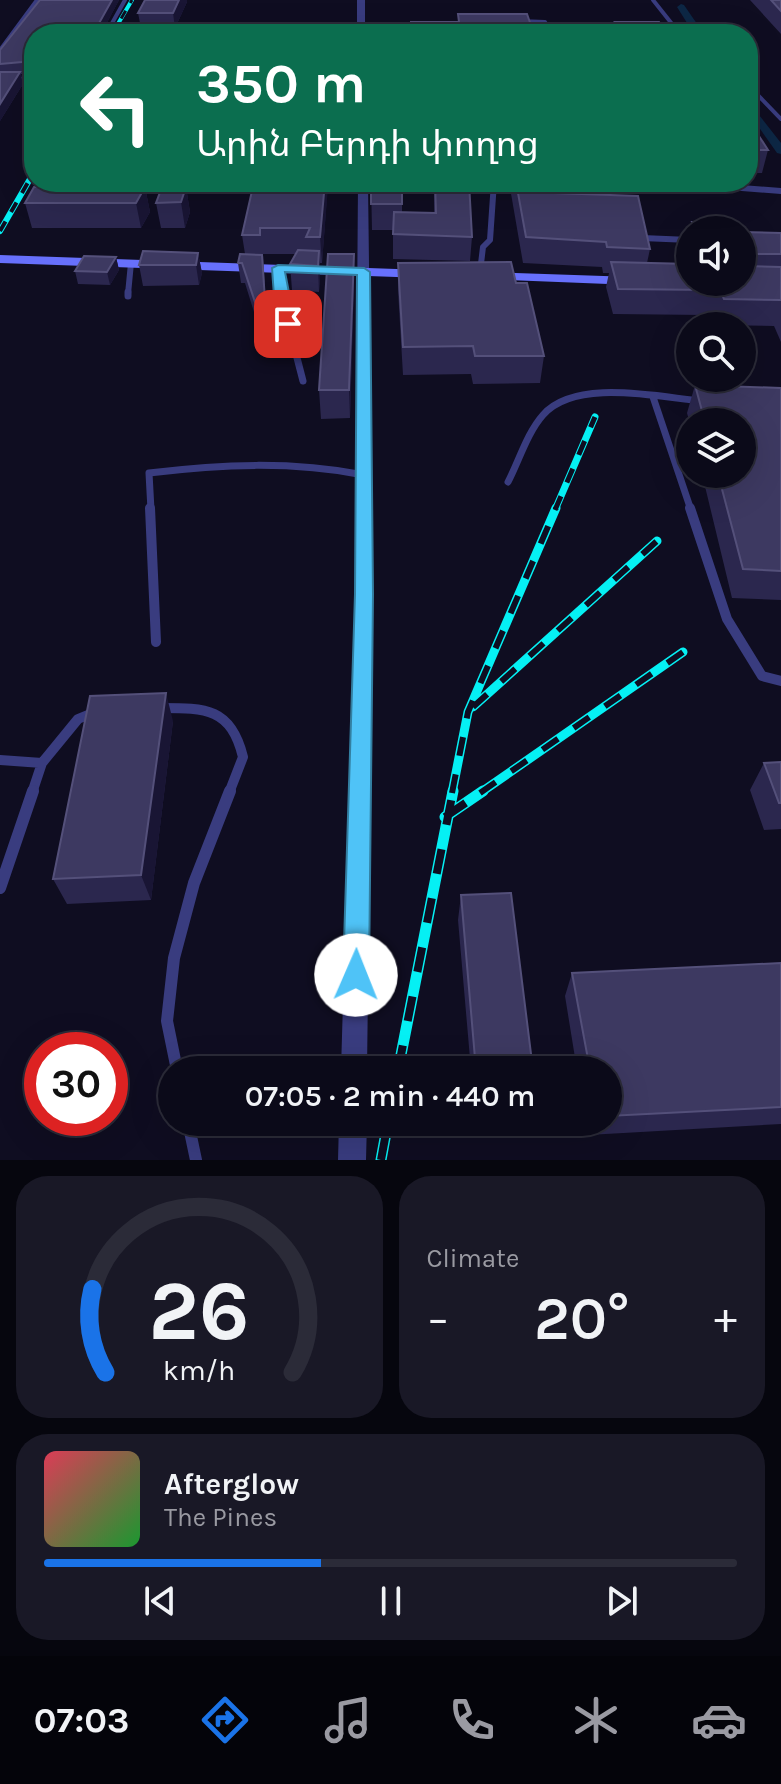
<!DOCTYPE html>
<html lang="en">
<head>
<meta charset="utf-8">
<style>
  body { margin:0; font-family:Karla,"Noto Sans Armenian",sans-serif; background:#191826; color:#f1f3f6; height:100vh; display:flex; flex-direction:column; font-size:30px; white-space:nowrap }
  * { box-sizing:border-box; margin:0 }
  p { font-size:26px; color:#9a9aa2 }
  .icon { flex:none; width:44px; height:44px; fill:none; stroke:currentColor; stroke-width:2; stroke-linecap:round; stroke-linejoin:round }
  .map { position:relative; height:1160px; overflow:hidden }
  .side { display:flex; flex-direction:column; gap:16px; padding:16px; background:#06060e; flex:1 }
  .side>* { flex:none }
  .top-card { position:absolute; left:24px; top:24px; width:734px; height:168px; border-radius:32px; box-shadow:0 8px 32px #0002,0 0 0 2px #2b2b38; background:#0b6e4f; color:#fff; overflow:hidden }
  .tools { position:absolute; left:676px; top:216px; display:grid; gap:16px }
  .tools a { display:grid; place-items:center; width:80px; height:80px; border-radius:50%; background:#0b0a19; box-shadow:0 8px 32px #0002,0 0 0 2px #2b2b38; font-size:40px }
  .speed { position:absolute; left:24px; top:1032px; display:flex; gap:16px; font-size:40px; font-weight:700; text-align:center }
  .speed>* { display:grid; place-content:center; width:104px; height:104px; border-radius:50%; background:#0b0a19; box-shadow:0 8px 32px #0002,0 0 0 2px #2b2b38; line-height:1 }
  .speed .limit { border:12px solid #d22; background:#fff; color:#111 }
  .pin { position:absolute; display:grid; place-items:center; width:68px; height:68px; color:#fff; margin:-34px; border-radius:16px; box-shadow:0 4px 12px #0006 }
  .me { position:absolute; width:88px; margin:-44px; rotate:1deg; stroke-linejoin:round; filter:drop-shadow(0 0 6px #0008) }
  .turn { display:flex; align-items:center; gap:28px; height:168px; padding:0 40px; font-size:36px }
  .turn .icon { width:104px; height:104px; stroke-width:2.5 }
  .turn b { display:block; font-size:56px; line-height:68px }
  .big { font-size:60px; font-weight:600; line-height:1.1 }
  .side .card { flex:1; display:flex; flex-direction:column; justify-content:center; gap:12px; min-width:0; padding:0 28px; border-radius:32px; background:#191826 }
  .side .dial { align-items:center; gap:0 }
  .dial svg { height:208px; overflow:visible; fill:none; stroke:#2b2b38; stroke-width:7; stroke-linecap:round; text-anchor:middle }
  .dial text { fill:#f1f3f6; stroke:none }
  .song { display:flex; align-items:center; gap:24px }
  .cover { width:96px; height:96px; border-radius:12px; background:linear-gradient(135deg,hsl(350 70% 55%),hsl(130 70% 35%)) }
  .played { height:8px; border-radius:4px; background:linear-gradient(90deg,#1a73e8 40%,#2b2b38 40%) }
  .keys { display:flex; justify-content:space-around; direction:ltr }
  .heat { display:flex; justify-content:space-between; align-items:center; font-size:44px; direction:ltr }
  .side .tiles { flex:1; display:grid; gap:16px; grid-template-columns:1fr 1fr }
  .card:last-child { grid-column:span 2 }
  .trip { position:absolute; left:158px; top:1056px; width:464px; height:80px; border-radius:40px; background:#0b0a19; box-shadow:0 8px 32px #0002,0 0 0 2px #2b2b38; font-weight:600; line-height:80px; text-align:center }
  .tab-bar { display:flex; height:128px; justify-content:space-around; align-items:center; background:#04040a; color:#9a9aa2 }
  .tab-bar .icon { width:56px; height:56px }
  .tab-bar .active { color:#1a73e8 }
  .tab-bar b { font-size:36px; color:#f1f3f6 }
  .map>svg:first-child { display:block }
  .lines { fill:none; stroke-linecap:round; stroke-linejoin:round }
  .canal { fill:#0d2745; fill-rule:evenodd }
  .lane-far4 { stroke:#393c7f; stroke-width:4 }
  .lane-far3 { stroke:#393c7f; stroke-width:6 }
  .lane-far2 { stroke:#393c7f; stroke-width:7 }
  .lane-far1 { stroke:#393c7f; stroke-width:10 }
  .lane { stroke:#393c7f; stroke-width:12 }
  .street { fill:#393c7f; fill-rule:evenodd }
  .secondary { fill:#6770fc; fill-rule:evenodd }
  .rail-far4-casing { stroke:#05f0f4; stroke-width:4 }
  .rail-far3-casing { stroke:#05f0f4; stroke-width:6 }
  .rail-far2-casing { stroke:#05f0f4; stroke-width:7 }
  .rail-far1-casing { stroke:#05f0f4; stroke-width:9 }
  .rail-casing { stroke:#05f0f4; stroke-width:11 }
  .rail-far4 { stroke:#0f0d21; stroke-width:3; stroke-dasharray:9; stroke-linecap:butt }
  .rail-far3 { stroke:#0f0d21; stroke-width:4; stroke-dasharray:11; stroke-linecap:butt }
  .rail-far2 { stroke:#0f0d21; stroke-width:5; stroke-dasharray:15; stroke-linecap:butt }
  .rail-far1 { stroke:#0f0d21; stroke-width:6; stroke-dasharray:19; stroke-linecap:butt }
  .rail { stroke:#0f0d21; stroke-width:8; stroke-dasharray:25; stroke-linecap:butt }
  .wall { fill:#2b274e }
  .shaded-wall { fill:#191534 }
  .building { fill:#3d3961; stroke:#54507a; stroke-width:2 }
  .route { fill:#4fc3f7; stroke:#337fa1; stroke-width:2 }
</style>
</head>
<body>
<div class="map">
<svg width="781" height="1160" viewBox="0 0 781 1160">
  <rect width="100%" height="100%" fill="#0f0d21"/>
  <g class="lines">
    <path class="canal" d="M681 4 684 5 704 34H694L677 7Z
      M748 101 781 143V154L777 153 748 112Z"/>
    <path class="lane-far4" d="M653 0 680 34
      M519 21 545 22 552 34
      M652 29 677 28
      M106 34 125 0
      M593 34 626 29
      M0 50 37 0
      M0 79H34
      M748 85 781 119"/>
    <path class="lane-far3" d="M716 186 781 191
      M642 238 690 240
      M278 268 280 294
      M480 272 483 247 490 240 494 182
      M128 294 131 263"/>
    <path class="lane-far2" d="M280 292 303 381
      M128 296V292
      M653 397 691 510
      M508 482C519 461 527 433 543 415 575 378 658 397 701 401
      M151 510 149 473C221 464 292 461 364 475"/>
    <path class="lane-far1" d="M150 508 156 642
      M690 508 727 619 762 676 781 681
      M161 708C206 708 231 708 243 757L229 793
      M0 760 42 763 78 719 95 712
      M32 793 42 763"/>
    <path class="lane" d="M0 888 33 791
      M177 1070 167 1021 174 958 194 883 230 791
      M188 1122 196 1160"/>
    <path class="street" d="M357 0H365V34H357Z
      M358 182H368L373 594 367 1070H341L355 594Z
      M339 1122H367L366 1160H338Z"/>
    <path class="secondary" d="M0 255 425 270 432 274 425 278 0 263Z
      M489 272 633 277 640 281 633 285 484 279 482 276Z"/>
    <g class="rail-far4-casing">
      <path id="rail-far4" d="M112 34 132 0"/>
    </g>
    <g class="rail-far3-casing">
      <path id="rail-far3" d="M0 231 34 172"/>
    </g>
    <g class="rail-far2-casing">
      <path id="rail-far2" d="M555 510 595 417"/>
    </g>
    <g class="rail-far1-casing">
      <path id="rail-far1" d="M473 707 657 541
        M452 793 468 712 556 508
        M480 793 683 652"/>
    </g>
    <g class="rail-casing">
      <path id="rail" d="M445 817 483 791
        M398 1070 453 791
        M381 1160 388 1122"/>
    </g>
    <use href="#rail-far4" class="rail-far4"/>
    <use href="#rail-far3" class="rail-far3"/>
    <use href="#rail-far2" class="rail-far2"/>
    <use href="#rail-far1" class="rail-far1"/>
    <use href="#rail" class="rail"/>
  </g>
  <path class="wall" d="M40 0H119L101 34H34V61L25 74H21L23 84 0 121V50Z
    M145 0H187V2L175 28H141L138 13Z
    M750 0H781V34Z
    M615 22 668 34H613Z
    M748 119 768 150 762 173H748Z
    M254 182H328L322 263H320V277L319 292 292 290 290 264 296 254H263L268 337 262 338 245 283H241L238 263 245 254 242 235Z
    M371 182H402V212L434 213V182H469L472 237 470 261 393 259V230H372Z
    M509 182H552L554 193 650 249 647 263 742 282V232L781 233V342L774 326 717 325 715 320H705L704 315 613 314 606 287 609 273H603L602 267 523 263Z
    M145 187 150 212 141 228H32L25 203Z
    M186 187 190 212 185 228H161L156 203Z
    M690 232V256L687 246Z
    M198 253 202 273 199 285 143 286 139 265Z
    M354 254V281L350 418 321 419 319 390Z
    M116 257 119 270 110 285 78 284 75 271Z
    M398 263 516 283 544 356 540 383 473 384 471 374 403 375 398 290Z
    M695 385 781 388V600L732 598 702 474H742V422H690V424L687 413Z
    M173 721 151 900 67 904 53 879Z
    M781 762V829L764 830 750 790 764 763Z
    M461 895 533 1070H471L458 920Z
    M781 963V1124L588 1135 586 1122H608V1070H577L565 996 572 973Z
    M475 1122H536L532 1132 476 1134Z"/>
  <path class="shaded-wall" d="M112 0H119L101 34H99L98 25Z
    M179 0H187V2L175 28 173 13Z
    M50 25 52 34H43Z
    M34 46V61L25 74 22 62Z
    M20 72 23 84 0 121V104Z
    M325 182H328V187L322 263 320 237Z
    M145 187 150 212 141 228 136 203Z
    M186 187 190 212 185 228 181 202Z
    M319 251 320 277 319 292 318 266Z
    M198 253 202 273 199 285 196 265Z
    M354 254V281L350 418 349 390Z
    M262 255 268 337 262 338 260 317Z
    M116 257 119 270 110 285 107 272Z
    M166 693 173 721 151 900 141 875Z"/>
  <path class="building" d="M40 0H112L98 25H50L43 34H34V46L22 62 0 64V50Z
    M145 0H179L173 13H138Z
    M771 0H781V11Z
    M458 14H527L534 34H411V22H459Z
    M615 22H659L668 34H623Z
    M0 72H20L0 104Z
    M748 119 768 150H748Z
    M254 182H325L320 237H306L310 228H260V235H242Z
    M371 182H402V204H371Z
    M435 182H469L472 237 393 234 394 212 436 213Z
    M516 182H552L554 193 638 196 650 249 607 247 606 242 526 237Z
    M34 187H145L136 203H25Z
    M162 187H186L181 202 156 203Z
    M692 222H712L715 230H695Z
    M742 232 781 233V254H742Z
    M298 250 319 251 318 266 290 264Z
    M143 251 198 253 196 265H139Z
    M240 254 262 255 266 316 260 317 242 263H238Z
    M328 254H354L349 390H319Z
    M84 256 116 257 107 272 75 271Z
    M511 262 516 283H527L544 356H475L473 346 403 347 398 263Z
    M611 262 690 264V282H742V266L781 267V300L724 299 722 295H712L710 290 618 289Z
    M695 385 781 388V571L743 569 718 474H742V422H705Z
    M166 693 141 875 53 879 90 696Z
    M781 762V803H779L764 763Z
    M511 893 533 1070H476L461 895Z
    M781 963V1107L608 1116V1070H590L572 973Z"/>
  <path class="route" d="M278 265 364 268 370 272 373 594 369 975 365 984 356 988 347 984 343 975 355 594 357 275 285 272 295 324 288 328 281 324 274 296 272 268Z"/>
</svg>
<div class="tools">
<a><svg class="icon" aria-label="sound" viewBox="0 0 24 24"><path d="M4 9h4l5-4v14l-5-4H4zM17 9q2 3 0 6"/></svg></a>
<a><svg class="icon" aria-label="search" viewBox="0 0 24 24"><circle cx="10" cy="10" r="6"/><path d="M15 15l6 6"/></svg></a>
<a><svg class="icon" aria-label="layers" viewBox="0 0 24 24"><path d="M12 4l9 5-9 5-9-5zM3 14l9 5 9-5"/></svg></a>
</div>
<div class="speed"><div class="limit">30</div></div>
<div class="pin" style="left:288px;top:324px;background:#d93025"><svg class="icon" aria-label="arrive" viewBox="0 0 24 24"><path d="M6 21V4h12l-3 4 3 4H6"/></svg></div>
<svg class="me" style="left:356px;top:975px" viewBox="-20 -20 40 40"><circle r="19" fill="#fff"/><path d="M0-13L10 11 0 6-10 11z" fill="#4fc3f7"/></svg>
<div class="trip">07:05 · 2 min · 440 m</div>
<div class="top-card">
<div class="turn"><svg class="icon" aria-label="left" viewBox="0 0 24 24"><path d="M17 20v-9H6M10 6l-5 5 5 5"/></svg><div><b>350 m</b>Արին Բերդի փողոց</div></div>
</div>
</div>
<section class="side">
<div class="tiles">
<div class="card dial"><svg viewBox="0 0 100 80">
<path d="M14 69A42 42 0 1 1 86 69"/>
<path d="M14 69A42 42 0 0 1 9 37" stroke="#1a73e8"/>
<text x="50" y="56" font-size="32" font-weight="700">26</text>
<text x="50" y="72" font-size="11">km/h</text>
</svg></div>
<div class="card"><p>Climate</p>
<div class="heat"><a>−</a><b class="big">20°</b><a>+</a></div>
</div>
<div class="card">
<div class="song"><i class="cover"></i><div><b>Afterglow</b><p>The Pines</p></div></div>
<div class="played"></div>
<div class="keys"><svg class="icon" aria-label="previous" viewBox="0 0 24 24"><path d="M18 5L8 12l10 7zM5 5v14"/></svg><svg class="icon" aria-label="pause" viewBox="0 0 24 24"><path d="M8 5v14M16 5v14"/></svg><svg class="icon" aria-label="next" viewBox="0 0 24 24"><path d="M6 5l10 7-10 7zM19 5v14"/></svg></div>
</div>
</div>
</section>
<nav class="tab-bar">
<b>07:03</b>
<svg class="icon active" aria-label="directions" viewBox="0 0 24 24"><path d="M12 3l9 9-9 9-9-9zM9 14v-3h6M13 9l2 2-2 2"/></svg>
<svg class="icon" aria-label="music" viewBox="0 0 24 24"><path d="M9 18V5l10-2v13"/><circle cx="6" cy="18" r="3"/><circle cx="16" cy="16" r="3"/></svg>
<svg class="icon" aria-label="phone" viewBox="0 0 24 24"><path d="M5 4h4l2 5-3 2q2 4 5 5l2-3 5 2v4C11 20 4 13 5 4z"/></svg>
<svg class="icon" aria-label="climate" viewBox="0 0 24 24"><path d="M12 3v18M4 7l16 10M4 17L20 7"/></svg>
<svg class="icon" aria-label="car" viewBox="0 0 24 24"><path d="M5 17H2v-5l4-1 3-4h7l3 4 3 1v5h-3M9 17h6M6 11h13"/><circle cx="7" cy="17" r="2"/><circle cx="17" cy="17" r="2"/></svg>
</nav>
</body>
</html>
